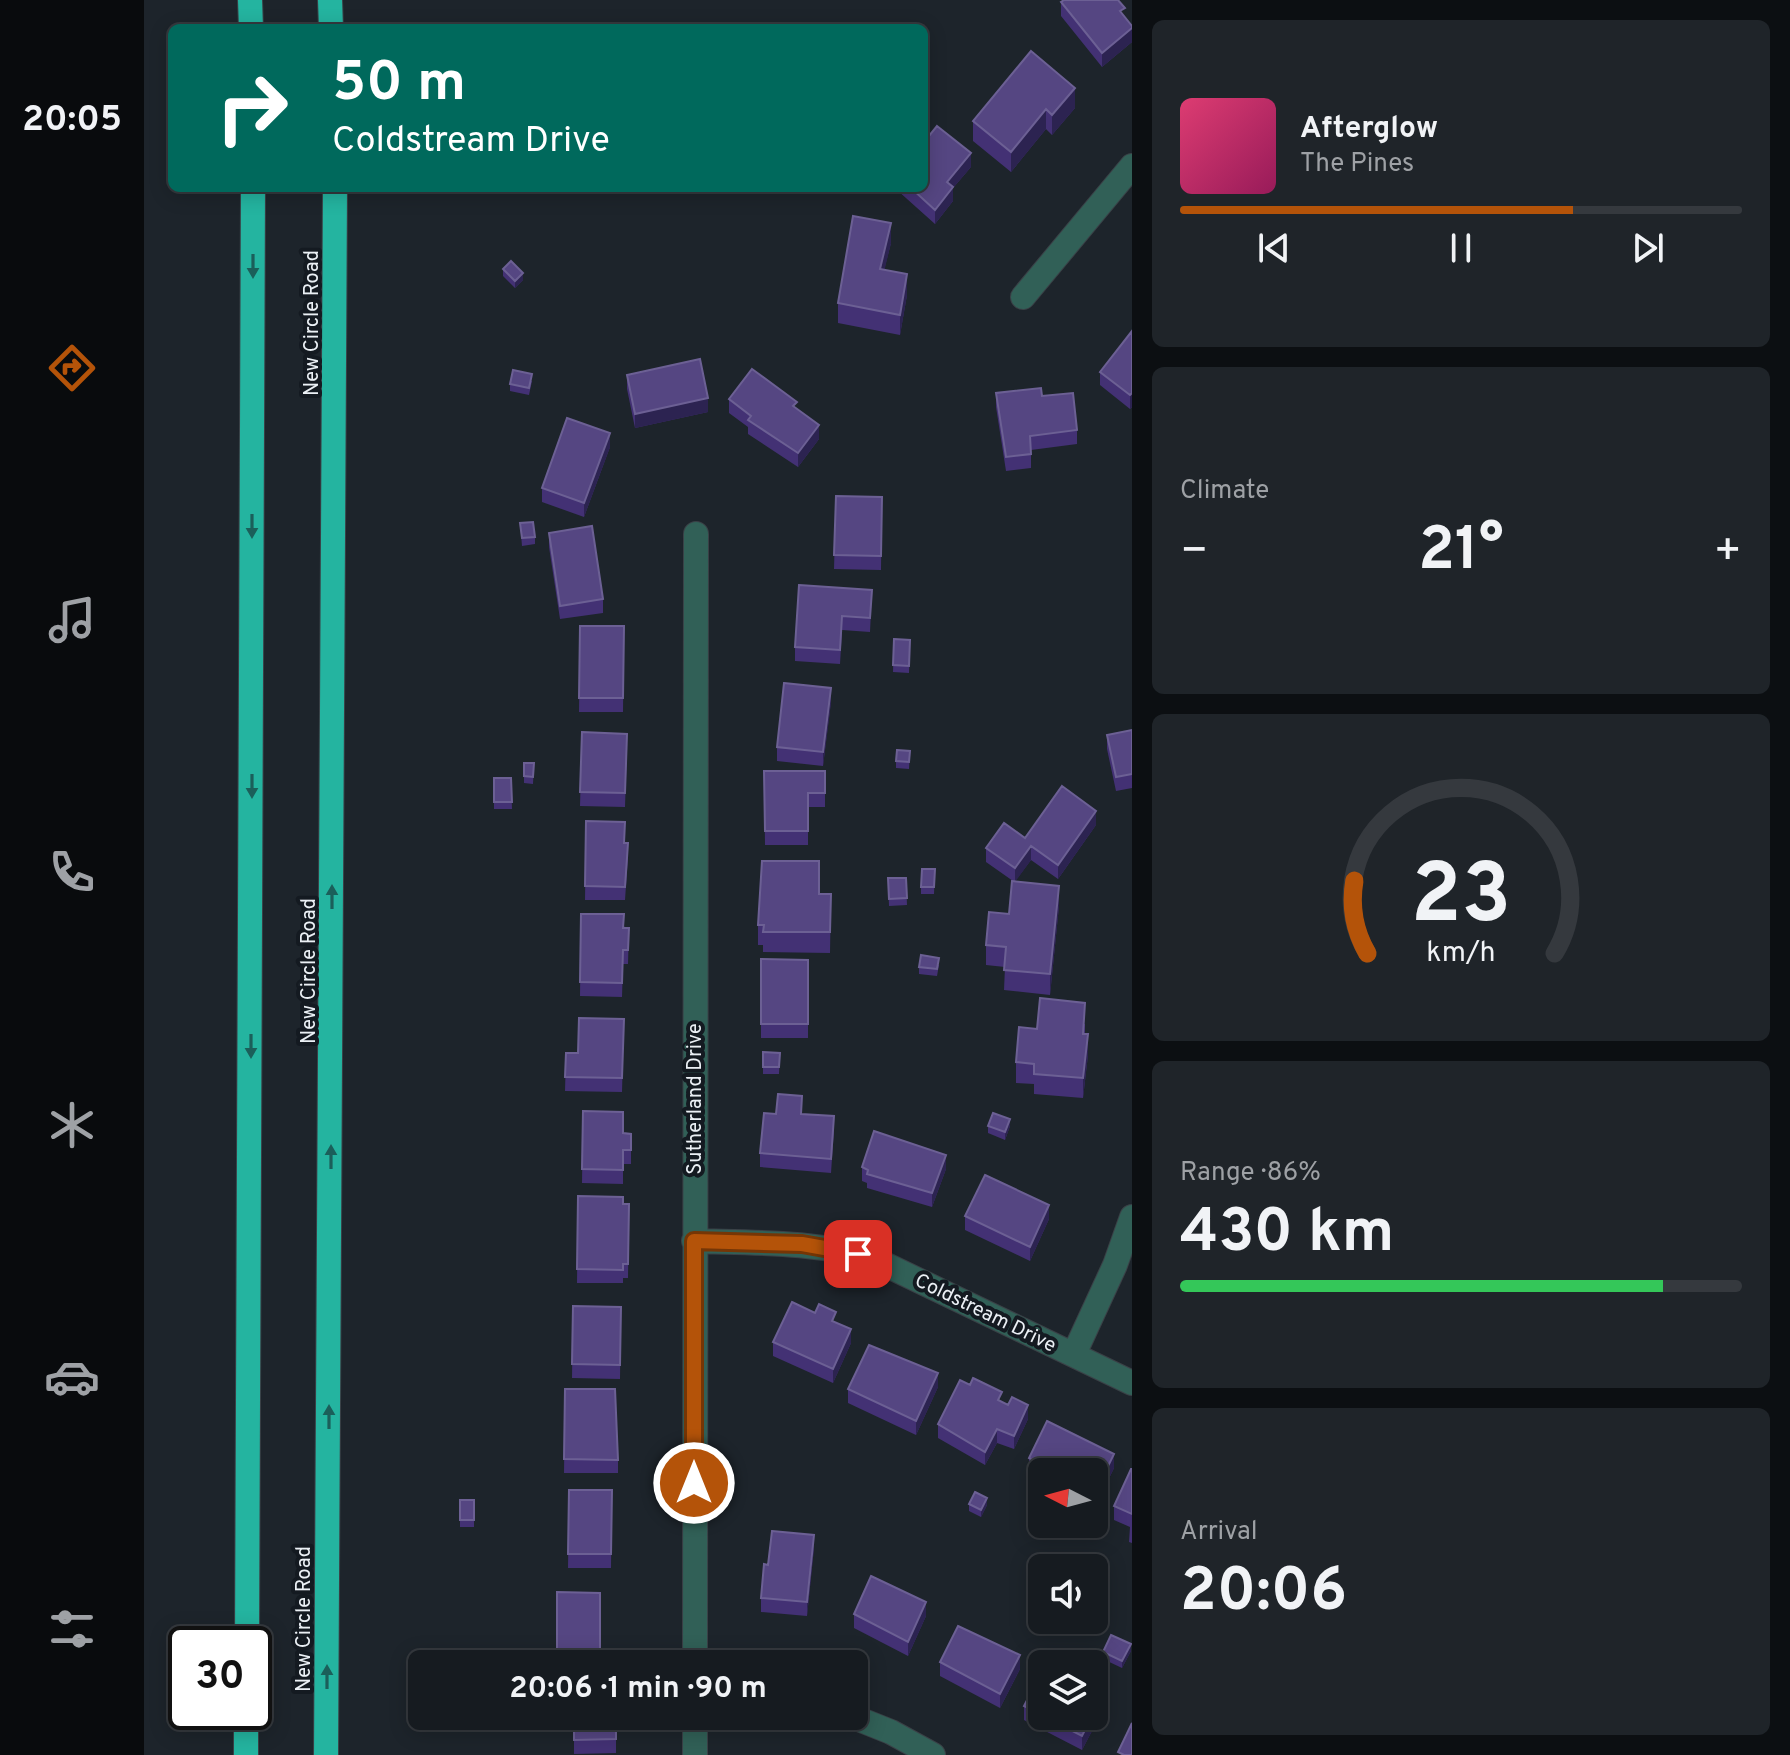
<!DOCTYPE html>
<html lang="en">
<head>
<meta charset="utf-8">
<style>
  body { margin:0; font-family:Overpass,sans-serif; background:#1f2429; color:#f1f3f6; height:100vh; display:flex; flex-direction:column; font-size:30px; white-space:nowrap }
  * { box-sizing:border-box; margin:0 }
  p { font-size:26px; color:#9ea1a5 }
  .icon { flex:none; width:44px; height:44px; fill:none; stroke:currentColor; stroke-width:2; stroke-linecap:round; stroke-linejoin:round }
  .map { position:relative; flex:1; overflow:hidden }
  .panel { display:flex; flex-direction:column; gap:20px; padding:20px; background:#0c0f12; width:658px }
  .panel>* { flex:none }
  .guide { position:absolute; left:24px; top:24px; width:760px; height:168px; border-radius:12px; box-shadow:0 4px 20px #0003,0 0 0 2px #35393e; background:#00695c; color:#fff; overflow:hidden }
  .needle { width:52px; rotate:276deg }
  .buttons { position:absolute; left:884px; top:1458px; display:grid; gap:16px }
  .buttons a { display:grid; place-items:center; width:80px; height:80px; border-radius:12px; background:#161b20; box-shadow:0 4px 20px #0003,0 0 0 2px #35393e; font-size:40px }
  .speed { position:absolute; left:24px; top:1626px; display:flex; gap:16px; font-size:40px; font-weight:700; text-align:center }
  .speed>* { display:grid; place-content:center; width:104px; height:104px; border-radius:50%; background:#161b20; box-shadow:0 4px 20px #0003,0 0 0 2px #35393e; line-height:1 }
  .speed .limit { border:4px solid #111; border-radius:12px; background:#fff; color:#111 }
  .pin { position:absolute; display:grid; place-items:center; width:68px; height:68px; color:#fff; margin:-34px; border-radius:16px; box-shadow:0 4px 12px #0006 }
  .me { position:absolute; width:88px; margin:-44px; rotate:0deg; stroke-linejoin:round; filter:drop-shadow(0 0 6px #0008) }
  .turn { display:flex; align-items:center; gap:28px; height:168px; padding:0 32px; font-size:36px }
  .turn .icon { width:104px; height:104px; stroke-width:2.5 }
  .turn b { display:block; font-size:56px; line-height:68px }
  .big { font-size:60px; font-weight:700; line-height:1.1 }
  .panel .widget { flex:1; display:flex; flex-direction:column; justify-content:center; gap:12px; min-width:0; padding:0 28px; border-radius:12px; background:#1f2429 }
  .panel .dial { align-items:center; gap:0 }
  .dial svg { height:208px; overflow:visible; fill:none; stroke:#35393e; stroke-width:7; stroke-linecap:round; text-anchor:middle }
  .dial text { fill:#f1f3f6; stroke:none }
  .song { display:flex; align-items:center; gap:24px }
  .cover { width:96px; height:96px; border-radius:12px; background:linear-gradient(135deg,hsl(340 70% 55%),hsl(330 70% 35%)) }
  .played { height:8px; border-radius:4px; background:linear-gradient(90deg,#b45309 70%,#35393e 70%) }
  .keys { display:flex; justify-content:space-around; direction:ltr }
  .heat { display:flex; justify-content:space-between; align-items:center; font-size:44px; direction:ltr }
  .charge { height:12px; border-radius:6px; background:linear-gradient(90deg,#34c759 86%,#35393e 0) }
  .trip { position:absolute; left:264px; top:1650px; width:460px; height:80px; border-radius:12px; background:#161b20; box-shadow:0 4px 20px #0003,0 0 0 2px #35393e; font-weight:700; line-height:80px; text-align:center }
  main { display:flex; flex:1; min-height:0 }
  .dock { display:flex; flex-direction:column; width:144px; justify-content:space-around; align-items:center; background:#090b0d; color:#9ea1a5 }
  .dock .icon { width:56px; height:56px }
  .dock .current { color:#b45309 }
  .dock b { font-size:36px; color:#f1f3f6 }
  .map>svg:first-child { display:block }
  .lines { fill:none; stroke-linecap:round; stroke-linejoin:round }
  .minor-casing { stroke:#3a4147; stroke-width:26 }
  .motorway-casing { stroke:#3a4147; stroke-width:26 }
  .minor { stroke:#316057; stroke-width:24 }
  .motorway { stroke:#24b4a0; stroke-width:24 }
  .wall { fill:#433174 }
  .shaded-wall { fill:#2c2351 }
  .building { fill:#554682; stroke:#6c6094; stroke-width:2 }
  .oneway { fill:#1b5f5a }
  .route-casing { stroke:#753606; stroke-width:20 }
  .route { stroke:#b45309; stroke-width:14 }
  .labels { text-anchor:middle; stroke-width:8; stroke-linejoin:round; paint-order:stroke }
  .street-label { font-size:20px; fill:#ebf0f5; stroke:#141a21 }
</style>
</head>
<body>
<main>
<nav class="dock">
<b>20:05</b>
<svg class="icon current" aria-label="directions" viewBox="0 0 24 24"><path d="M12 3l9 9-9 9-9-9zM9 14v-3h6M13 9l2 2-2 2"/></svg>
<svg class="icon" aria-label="music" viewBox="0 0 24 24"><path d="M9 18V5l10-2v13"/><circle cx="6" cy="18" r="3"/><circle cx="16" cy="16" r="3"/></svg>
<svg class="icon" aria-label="phone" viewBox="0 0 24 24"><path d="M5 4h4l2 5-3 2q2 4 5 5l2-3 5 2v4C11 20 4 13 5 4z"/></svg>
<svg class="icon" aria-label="climate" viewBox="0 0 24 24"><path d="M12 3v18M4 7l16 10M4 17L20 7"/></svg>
<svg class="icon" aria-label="car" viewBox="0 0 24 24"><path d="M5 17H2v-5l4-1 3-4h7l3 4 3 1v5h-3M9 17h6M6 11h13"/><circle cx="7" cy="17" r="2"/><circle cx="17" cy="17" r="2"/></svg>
<svg class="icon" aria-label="filters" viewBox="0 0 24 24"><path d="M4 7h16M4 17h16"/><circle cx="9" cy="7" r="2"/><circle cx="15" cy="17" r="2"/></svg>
</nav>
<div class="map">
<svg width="988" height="1755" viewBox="0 0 988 1755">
  <rect width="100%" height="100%" fill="#1d242b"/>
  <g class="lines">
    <g class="minor-casing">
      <path id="minor" d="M879 297 988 166
        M550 1241C612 1243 672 1241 732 1260L988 1383
        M930 1354 971 1265 988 1217
        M551 1664 552 534
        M707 1716 747 1732 789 1755
        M551 1755V1716"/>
    </g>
    <g class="motorway-casing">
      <path id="motorway" d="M106 0 107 28
        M186 0 187 28
        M103 1644 109 188
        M102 1755V1712
        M182 1755 191 188"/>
    </g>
    <use href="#minor" class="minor"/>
    <use href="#motorway" class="motorway"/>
  </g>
  <path class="wall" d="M917 2 981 17 988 26V42L958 67 917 16Z
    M931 88V108L908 135 902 129 867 172 829 141V121Z
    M827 167 809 188V201L791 224 753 190V188H780Z
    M747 243 740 270 763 295 756 335 694 323V303Z
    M359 269 379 280 371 288 359 276Z
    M988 331V407L986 409 956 385V372Z
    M483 375 564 412 491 428 483 389Z
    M388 381 385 395 366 391V384Z
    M852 393 898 396 933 430V444L887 450V468L862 471 852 407Z
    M585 399 653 409 675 439 654 467 604 434V427L585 413Z
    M466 447 440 517 398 502V488Z
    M692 496 738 497 737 570 690 569Z
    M376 523 391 537V544L378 546Z
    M405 533 459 599V613L416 619 405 547Z
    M728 590 726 632 698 630 696 664 651 661V647Z
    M436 626H480L479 712H435Z
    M750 639 766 640 765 673 749 672Z
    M687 702 679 766 633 761V747Z
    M988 730V788L972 791 963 749V735Z
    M438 732 483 748 481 807 436 806Z
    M766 751 765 769 752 768V761Z
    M390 763 389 784 380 783V776Z
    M620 771H681V807H664V845H621Z
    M350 778H367L368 809H350Z
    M442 821 481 843 484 857 481 900H441Z
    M952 825 914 879 887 860 871 881 915 906 906 995 860 990 861 967 842 965V945L865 914 869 881 842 862V848L881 838Z
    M791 869 790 894H777V887Z
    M744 878H762L763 905 745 906Z
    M675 894H687L686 953 619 952V945H614V925Z
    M437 914 485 928 484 964H479L478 997 436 996Z
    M617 959 664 960V1038H617Z
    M795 965 793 976 775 974V967Z
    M480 1019 478 1092 421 1091 422 1053H434Z
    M941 1024V1034L944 1055 939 1098 890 1094V1084L872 1083V1062L893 1029Z
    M619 1052 636 1053 635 1074H619Z
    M439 1111 479 1133 487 1134V1164H479V1184L438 1183Z
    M658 1114 690 1130 687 1173 616 1167V1153Z
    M844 1126H866L861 1140 844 1133Z
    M718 1167 802 1169 788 1207 723 1188V1183L718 1181Z
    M434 1196 485 1204 484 1278H479V1283H433Z
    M821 1216 905 1219 886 1261 821 1230Z
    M429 1306 477 1307 476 1379 428 1378Z
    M692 1323 707 1343 689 1383 629 1356V1342Z
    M794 1387 772 1435 704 1403V1389Z
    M421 1389 474 1460V1473H420Z
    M858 1402 884 1419 870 1449 853 1443 841 1465 794 1438V1424Z
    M885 1458 970 1468 952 1505 950 1504V1472H898V1478L885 1472Z
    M988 1469V1543L985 1542 986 1527 970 1520V1506Z
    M425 1490H468L467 1568H424Z
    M316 1500H330V1527H316Z
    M825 1504 843 1505 837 1517 825 1511Z
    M670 1548 663 1616 617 1612V1598Z
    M413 1592 456 1593V1664H413Z
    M710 1614 782 1616 764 1656 710 1628Z
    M987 1651 978 1668 959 1659V1652Z
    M796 1662 876 1669 856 1708 796 1676Z
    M880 1706 959 1710 938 1750 880 1720Z
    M430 1716H472V1753L430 1754Z"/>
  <path class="shaded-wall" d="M988 28V42L958 67V53Z
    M931 88V108L908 135V115Z
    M902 109V129L867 172V152Z
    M827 153V167L809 188V201L791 224V210L803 182Z
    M747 223V243L736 289V269Z
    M379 273V280L371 288V281Z
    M763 274V295L756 335V315Z
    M988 393V407L986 409V395Z
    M564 398V412L491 428V414Z
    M675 425V439L654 467V453Z
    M466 433V447L440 517V503Z
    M687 688V702L679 766V752Z
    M952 811V825L914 879V865Z
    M887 846V860L871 882V868Z
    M915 886V906L906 995V974Z
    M944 1034V1055L939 1098V1078Z
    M866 1119V1126L861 1140V1132Z
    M802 1155V1169L788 1207V1193Z
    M905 1205V1219L886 1261V1247Z
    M707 1329V1343L689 1383V1369Z
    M794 1373V1387L772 1435V1421Z
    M884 1405V1419L870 1449V1436Z
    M853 1429V1443L841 1465V1452Z
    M970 1454V1468L952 1505V1491Z
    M843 1498V1505L837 1517V1510Z
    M670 1535V1548L663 1616V1602Z
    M782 1602V1616L764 1656V1642Z
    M987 1644V1651L978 1668V1661Z
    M876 1655V1669L856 1708V1694Z
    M959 1696V1710L938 1750V1736L948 1716H950V1713Z"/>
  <path class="building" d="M920 0H974L981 8 976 11 988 26V28L958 53 917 2Z
    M887 51 931 88 908 115 902 109 867 152 829 121Z
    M793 126 827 153 803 182 809 187 791 210 767 188H780V142Z
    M709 216 747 223 736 269 763 274 756 315 694 303Z
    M367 261 379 273 371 281 359 269Z
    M988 331V393L986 395 956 372Z
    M556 359 564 398 491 414 483 375Z
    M608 369 653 402 649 406 675 425 654 453 604 420 607 416 585 399Z
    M369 370 388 374 385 388 366 384Z
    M897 388 898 396 929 393 933 430 886 436 887 454 862 457 852 393Z
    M423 418 466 433 440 503 398 488Z
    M692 496 738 497 737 556 690 555Z
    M389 522 391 537 378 538 376 523Z
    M448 526 459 599 416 606 405 533Z
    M655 585 728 590 726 618 698 616 696 650 651 647Z
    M436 626H480L479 698H435Z
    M750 639 766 640 765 666 749 665Z
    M640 683 687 688 679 752 633 747Z
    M988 730V774L972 777 963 735Z
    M438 732 483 734 481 793 436 792Z
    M753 750 766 751 765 762 752 761Z
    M380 763H390L389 777 380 776Z
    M620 771H681V793H664V831H621Z
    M350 778H367L368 802H350Z
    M918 786 952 811 914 865 887 846 871 868 842 848 860 823 881 838Z
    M442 821 481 822 480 843H484L481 887 441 886Z
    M618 861H675V894H687L686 932H619L620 925H614Z
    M778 869H791L790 887H777Z
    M744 878H762L763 898 745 899Z
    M868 881 915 886 906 974 860 970 862 947 842 945 845 912 865 914Z
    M437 914H480L479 928H485L484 950H479L478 983 436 982Z
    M777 955 795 958 793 969 775 967Z
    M617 959 664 960V1024H617Z
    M896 998 941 1003 939 1034H944L939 1078 890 1074V1064L872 1062 875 1027 893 1029Z
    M435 1018 480 1019 478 1078 421 1077 422 1053H434Z
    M619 1052 636 1053 635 1067H619Z
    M634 1094 658 1096 657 1114 690 1116 687 1159 616 1153 620 1113 632 1114Z
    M439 1111 479 1112V1133L487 1134V1150H479V1170L438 1169Z
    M849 1113 866 1119 861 1132 844 1126Z
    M730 1131 802 1155 788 1193 723 1174 724 1170 718 1167Z
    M841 1175 905 1205 886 1247 821 1216Z
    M434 1196 479 1197V1204H485L484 1264H479V1270L433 1269Z
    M648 1302 671 1313 675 1304 692 1312 688 1321 707 1329 689 1369 629 1342Z
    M429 1306 477 1307 476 1365 428 1364Z
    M725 1345 794 1373 772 1421 704 1389Z
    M829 1378 858 1392 854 1400 864 1405 868 1397 884 1405 870 1436 853 1429 841 1452 794 1424 816 1380 826 1385Z
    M421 1389H471L474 1460 420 1459Z
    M903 1421 970 1454 952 1491 950 1490V1472H913L885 1458Z
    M987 1469H988V1514L970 1506Z
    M425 1490H468L467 1554H424Z
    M831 1492 843 1498 837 1510 825 1504Z
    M316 1500H330V1520H316Z
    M628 1531 670 1535 663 1602 617 1598 620 1564 624 1565Z
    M727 1576 782 1602 764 1642 710 1614Z
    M413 1592 456 1593V1655H413Z
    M814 1626 876 1655 856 1694 796 1662Z
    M967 1635 987 1644 978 1661 959 1652Z
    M908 1650 936 1664H901Z
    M898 1671V1715L880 1706Z
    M950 1692 959 1696 950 1713Z
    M430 1716H472V1739L430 1740Z
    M899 1716H948L938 1736Z
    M988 1723V1755H980L974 1752Z"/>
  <defs><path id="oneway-solid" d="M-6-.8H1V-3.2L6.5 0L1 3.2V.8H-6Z" transform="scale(2)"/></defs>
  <g class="oneway">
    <use href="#oneway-solid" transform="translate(109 266) rotate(90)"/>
    <use href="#oneway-solid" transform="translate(108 526) rotate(90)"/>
    <use href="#oneway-solid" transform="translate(108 786) rotate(90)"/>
    <use href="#oneway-solid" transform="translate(188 897) rotate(-90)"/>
    <use href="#oneway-solid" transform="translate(107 1046) rotate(90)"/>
    <use href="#oneway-solid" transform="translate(187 1157) rotate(-90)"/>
    <use href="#oneway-solid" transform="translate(185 1417) rotate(-90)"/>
    <use href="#oneway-solid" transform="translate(183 1677) rotate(-90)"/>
  </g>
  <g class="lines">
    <g class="route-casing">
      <path id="route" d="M550 1483V1241L658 1244 714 1254"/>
    </g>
    <use href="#route" class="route"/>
  </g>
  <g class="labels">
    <g class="street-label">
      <text transform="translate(167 323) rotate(-90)" y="7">New Circle Road</text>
      <text transform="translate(164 971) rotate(-90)" y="7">New Circle Road</text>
      <text transform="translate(550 1099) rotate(-90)" y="7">Sutherland Drive</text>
      <text transform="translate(842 1312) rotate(26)" y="7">Coldstream Drive</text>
      <text transform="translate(159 1619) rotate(-90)" y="7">New Circle Road</text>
    </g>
  </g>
</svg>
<div class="buttons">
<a><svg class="needle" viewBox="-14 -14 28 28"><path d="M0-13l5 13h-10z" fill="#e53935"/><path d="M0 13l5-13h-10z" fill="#9ea1a5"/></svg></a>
<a><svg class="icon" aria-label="sound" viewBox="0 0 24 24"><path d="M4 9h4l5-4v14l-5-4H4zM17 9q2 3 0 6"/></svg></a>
<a><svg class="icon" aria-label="layers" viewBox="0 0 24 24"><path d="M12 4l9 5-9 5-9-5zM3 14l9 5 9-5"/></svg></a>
</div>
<div class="speed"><div class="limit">30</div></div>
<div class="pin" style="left:714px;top:1254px;background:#d93025"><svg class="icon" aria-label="arrive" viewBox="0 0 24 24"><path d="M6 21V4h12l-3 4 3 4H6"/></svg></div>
<svg class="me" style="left:550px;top:1483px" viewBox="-20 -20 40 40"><circle r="17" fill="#b45309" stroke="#fff" stroke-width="3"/><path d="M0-11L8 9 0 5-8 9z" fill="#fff"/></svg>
<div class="trip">20:06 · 1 min · 90 m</div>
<div class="guide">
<div class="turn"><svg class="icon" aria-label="right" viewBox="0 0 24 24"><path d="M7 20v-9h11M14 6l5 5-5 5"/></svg><div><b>50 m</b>Coldstream Drive</div></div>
</div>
</div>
<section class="panel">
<div class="widget">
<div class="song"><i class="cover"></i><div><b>Afterglow</b><p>The Pines</p></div></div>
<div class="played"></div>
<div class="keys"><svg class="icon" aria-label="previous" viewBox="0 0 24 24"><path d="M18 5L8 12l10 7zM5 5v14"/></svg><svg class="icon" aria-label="pause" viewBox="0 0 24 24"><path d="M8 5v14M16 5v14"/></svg><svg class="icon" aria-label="next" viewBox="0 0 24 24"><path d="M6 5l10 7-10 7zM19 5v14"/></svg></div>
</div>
<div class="widget"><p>Climate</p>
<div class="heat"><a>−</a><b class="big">21°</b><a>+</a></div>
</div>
<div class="widget dial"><svg viewBox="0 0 100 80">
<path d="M14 69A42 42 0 1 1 86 69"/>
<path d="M14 69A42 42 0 0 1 9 41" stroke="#b45309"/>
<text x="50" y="56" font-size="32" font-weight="700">23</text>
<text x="50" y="72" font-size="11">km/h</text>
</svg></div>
<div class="widget"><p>Range · 86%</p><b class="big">430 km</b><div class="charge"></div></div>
<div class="widget"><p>Arrival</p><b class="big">20:06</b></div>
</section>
</main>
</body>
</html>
